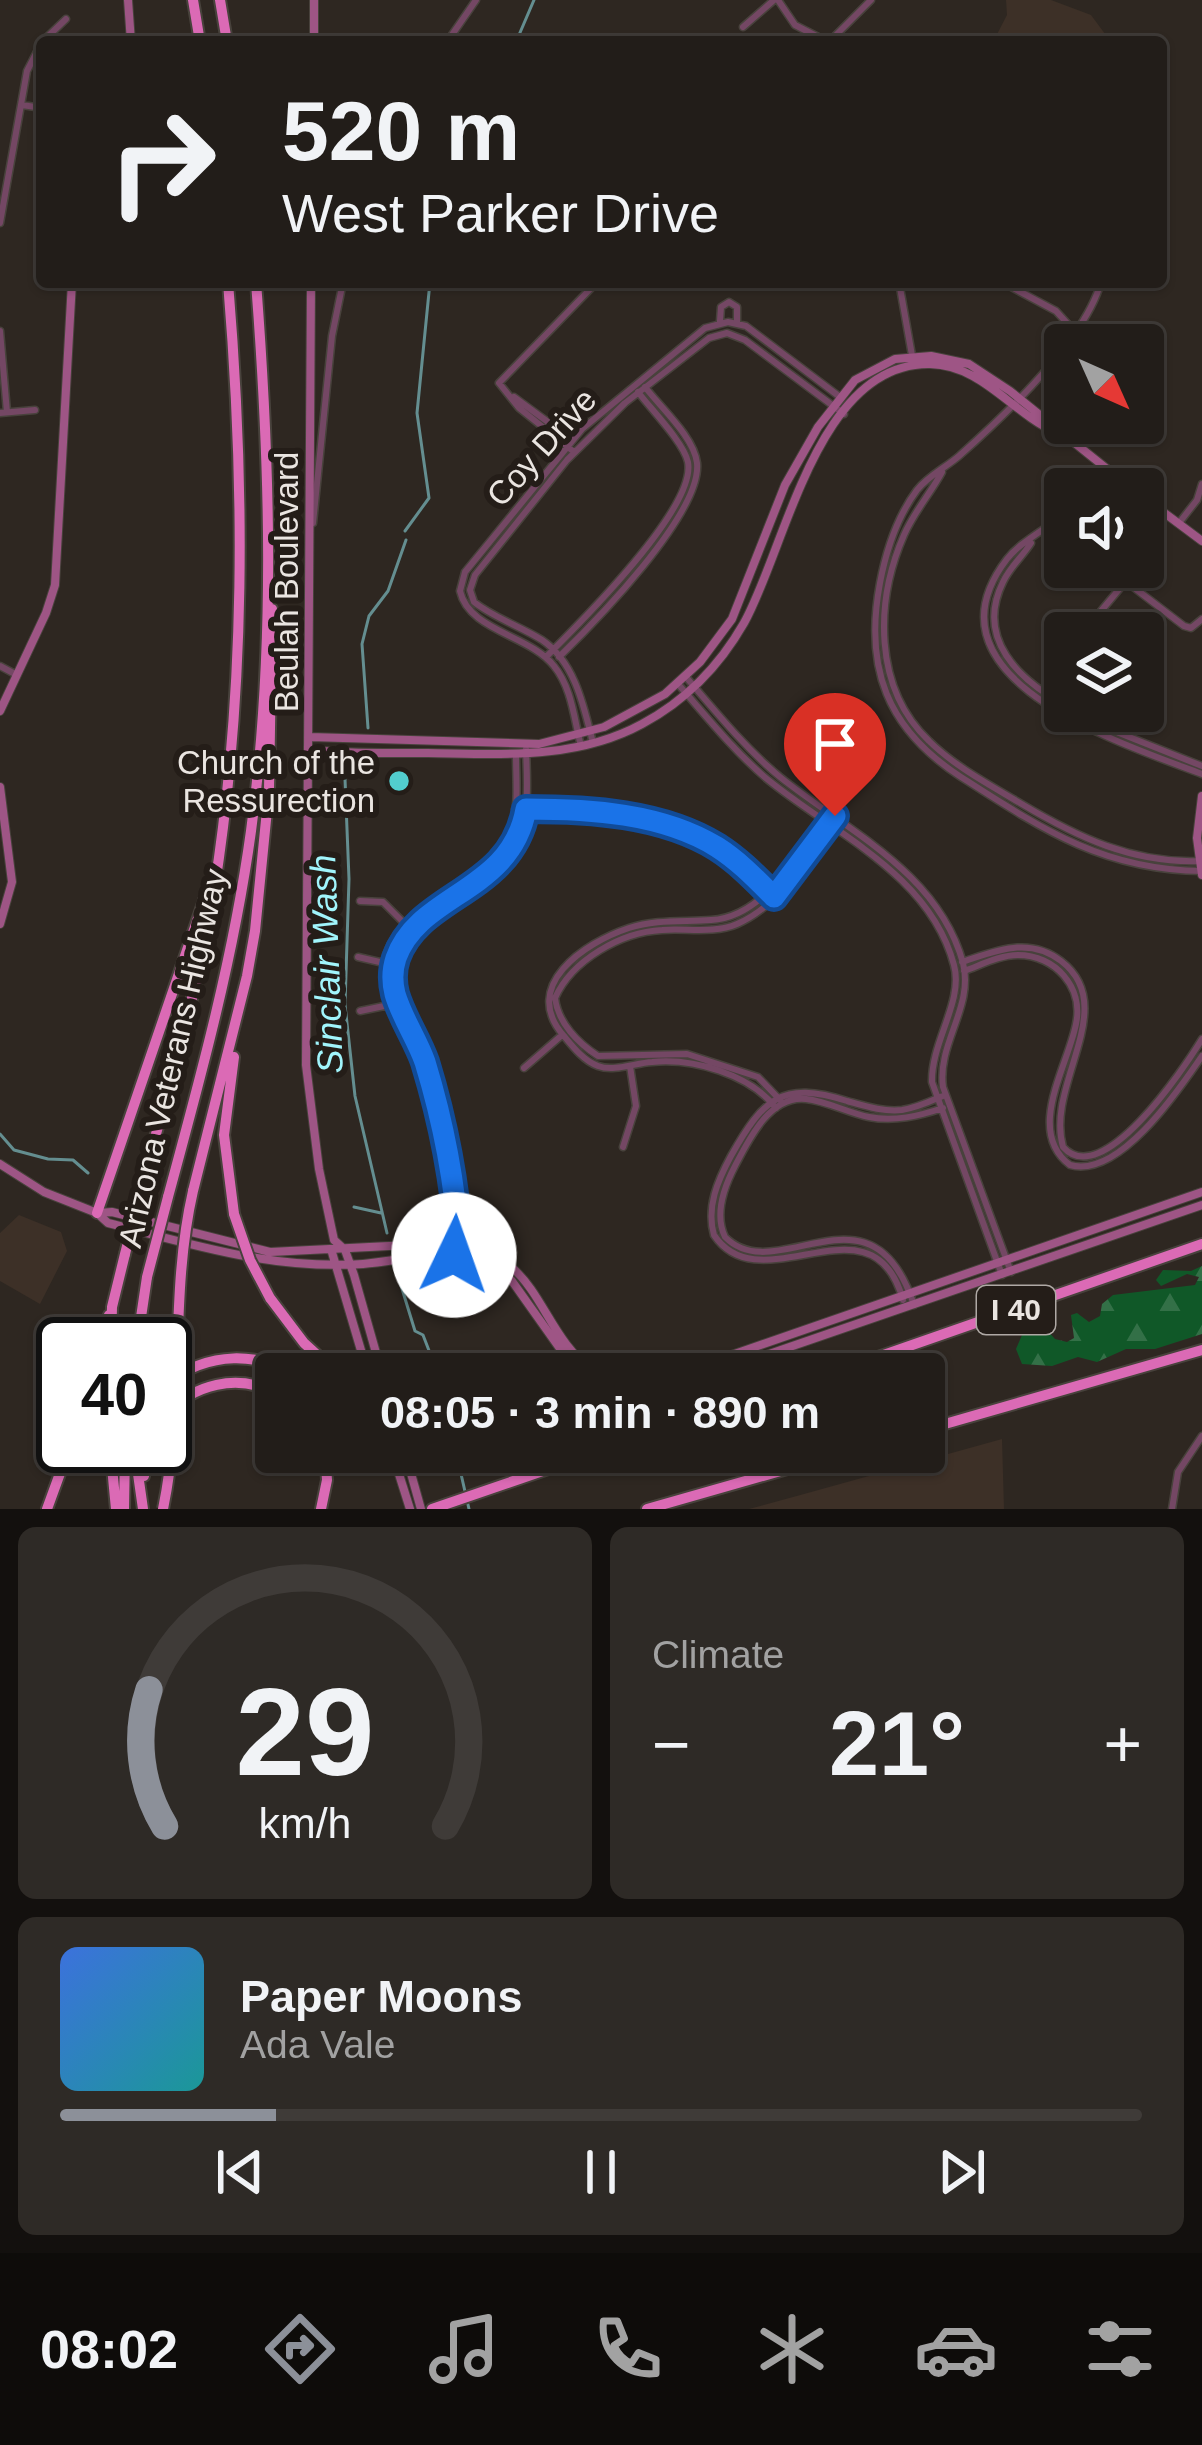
<!DOCTYPE html>
<html lang="en">
<head>
<meta charset="utf-8">
<style>
  body { margin:0; font-family:Arial,sans-serif; background:#2e2a26; color:#f1f3f6; height:100vh; display:flex; flex-direction:column; font-size:45px; white-space:nowrap }
  * { box-sizing:border-box; margin:0 }
  p { font-size:39px; color:#a2a2a2 }
  .icon { flex:none; width:66px; height:66px; fill:none; stroke:currentColor; stroke-width:2; stroke-linecap:round; stroke-linejoin:round }
  .map { position:relative; height:1509px; overflow:hidden }
  .drawer { display:flex; flex-direction:column; gap:18px; padding:18px; background:#13100e; flex:1 }
  .drawer>* { flex:none }
  .guide { position:absolute; left:36px; top:36px; width:1131px; height:252px; border-radius:12px; box-shadow:0 3px 9px #0004,0 0 0 3px #3f3b38; background:#221d19; color:#f1f3f6; overflow:hidden }
  .needle { width:78px; rotate:135deg }
  .fabs { position:absolute; left:1044px; top:324px; display:grid; gap:24px }
  .fabs a { display:grid; place-items:center; width:120px; height:120px; border-radius:12px; background:#221d19; box-shadow:0 3px 9px #0004,0 0 0 3px #3f3b38; font-size:60px }
  .speed { position:absolute; left:36px; top:1317px; display:flex; gap:24px; font-size:60px; font-weight:700; text-align:center }
  .speed>* { display:grid; place-content:center; width:156px; height:156px; border-radius:50%; background:#221d19; box-shadow:0 3px 9px #0004,0 0 0 3px #3f3b38; line-height:1 }
  .speed .limit { border:6px solid #111; border-radius:18px; background:#fff; color:#111 }
  .pin { position:absolute; display:grid; place-items:center; width:102px; height:102px; color:#fff; margin:-123px -51px; border-radius:50% 50% 50% 0; rotate:-45deg; box-shadow:0 0 12px #0007 }
  .pin .icon { rotate:45deg }
  .me { position:absolute; width:132px; margin:-66px; rotate:3deg; stroke-linejoin:round; filter:drop-shadow(0 0 9px #0008) }
  .turn { display:flex; align-items:center; gap:42px; height:252px; padding:0 48px; font-size:54px }
  .turn .icon { width:156px; height:156px; stroke-width:2.5 }
  .turn b { display:block; font-size:84px; line-height:102px }
  .big { font-size:90px; font-weight:800; line-height:1.1 }
  .drawer .tile { flex:1; display:flex; flex-direction:column; justify-content:center; gap:18px; min-width:0; padding:0 42px; border-radius:18px; background:#2e2a26 }
  .drawer .dial { align-items:center; gap:0 }
  .dial svg { height:312px; overflow:visible; fill:none; stroke:#3f3b38; stroke-width:7; stroke-linecap:round; text-anchor:middle }
  .dial text { fill:#f1f3f6; stroke:none }
  .song { display:flex; align-items:center; gap:36px }
  .cover { width:144px; height:144px; border-radius:18px; background:linear-gradient(135deg,hsl(220 70% 55%),hsl(180 70% 35%)) }
  .played { height:12px; border-radius:6px; background:linear-gradient(90deg,#8c9099 20%,#3f3b38 20%) }
  .keys { display:flex; justify-content:space-around; direction:ltr }
  .heat { display:flex; justify-content:space-between; align-items:center; font-size:66px; direction:ltr }
  .drawer .tiles { flex:1; display:grid; gap:18px; grid-template-columns:1fr 1fr }
  .tile:last-child { grid-column:span 2 }
  .trip { position:absolute; left:255px; top:1353px; width:690px; height:120px; border-radius:12px; background:#221d19; box-shadow:0 3px 9px #0004,0 0 0 3px #3f3b38; font-weight:800; line-height:120px; text-align:center }
  .menu { display:flex; height:192px; justify-content:space-around; align-items:center; background:#0e0c0a; color:#a2a2a2 }
  .menu .icon { width:84px; height:84px }
  .menu .selected { color:#8c9099 }
  .menu b { font-size:54px; color:#f1f3f6 }
  .map>svg:first-child { display:block }
  .built { fill:#3d3027 }
  .forest { fill:url(#forest-firs) }
  .lines { fill:none; stroke-linecap:round; stroke-linejoin:round }
  .stream { stroke:#648e90; stroke-width:3 }
  .street-casing { stroke:#48423c; stroke-width:9 }
  .secondary-casing { stroke:#48423c; stroke-width:10 }
  .highway-casing { stroke:#48423c; stroke-width:14 }
  .street { stroke:#744764; stroke-width:6 }
  .secondary { stroke:#9e5585; stroke-width:8 }
  .highway { stroke:#db6ab5; stroke-width:10 }
  .highway-bridge-casing { stroke:#48423c; stroke-width:14; stroke-linecap:butt }
  .highway-bridge { stroke:#db6ab5; stroke-width:10 }
  .route-casing { stroke:#114b97; stroke-width:30 }
  .route { stroke:#1a73e8; stroke-width:21 }
  .poi-dot { fill:#52cdce; stroke:#241d18; stroke-width:4.5 }
  .labels { text-anchor:middle; stroke-width:12; stroke-linejoin:round; paint-order:stroke }
  .shield { fill:#241d18; stroke:#afa9a5; stroke-width:3 }
  .shield-label { font-size:30px; font-weight:bold; fill:#eae5e1 }
  .street-label { font-size:33px; fill:#eae5e1; stroke:#241d18 }
  .poi-label { font-size:33px; fill:#eae5e1; stroke:#241d18; text-anchor:end }
  .water-label { font-size:36px; font-style:italic; fill:#a1f5fc; stroke:#241d18 }
</style>
</head>
<body>
<div class="map">
<svg width="1202" height="1509" viewBox="0 0 1202 1509">
  <defs>
    <pattern id="forest-firs" width="22" height="20" patternUnits="userSpaceOnUse" patternTransform="scale(3)"><rect width="22" height="20" fill="#105828"/><path d="M5 1l3.5 6h-7zM16 11l3.5 6h-7z" fill="#337047"/></pattern>
  </defs>
  <rect width="100%" height="100%" fill="#2e2721"/>
  <path class="built" d="M1006 0H1051L1091 15 1111 42H993L1007 15Z
    M19 1215 61 1232 67 1251 40 1304 0 1281V1233Z
    M1002 1439 1004 1509H749L804 1494Z"/>
  <path class="forest" d="M1202 1266V1334L1155 1349H1126L1097 1362 1078 1357 1052 1366 1022 1364 1016 1349 1025 1328 1038 1320 1055 1339 1067 1342 1074 1338 1071 1315 1077 1313 1089 1322 1100 1316 1102 1304 1113 1295 1195 1285 1199 1277 1187 1274 1161 1286 1156 1280 1163 1270 1191 1271Z"/>
  <g class="lines">
    <path class="stream" d="M516 42 534 0
      M405 531 429 498 417 413 430 282
      M368 728 362 644 369 616 388 591 406 540
      M352 763 345 779 349 879 345 1005 355 1096 387 1233
      M0 1134 14 1150 48 1159 73 1160 88 1173
      M354 1207 381 1213
      M399 1279 415 1331 423 1335 438 1374
      M456 1452 469 1509"/>
    <g class="street-casing">
      <path id="street" d="M778 0 795 25 828 42
        M743 27 774 0
        M654 41 656 42
        M42 42 66 19
        M447 42 476 0
        M829 42 871 0
        M22 105 42 108
        M0 223 27 71 42 42
        M899 282 913 361
        M1002 282 1056 311 1087 345
        M1101 282C1085 340 1003 417 959 456 945 468 928 476 917 490 897 517 886 551 880 583 864 668 887 729 961 777 1042 829 1103 870 1202 871
        M720 321 721 307 729 302 737 307V323
        M0 331 7 412
        M514 397 571 439
        M0 413 35 410
        M574 452 519 408 499 383 597 282
        M942 472C930 494 914 512 904 535 875 601 873 688 929 741 954 766 990 785 1020 803 1077 837 1133 864 1201 861
        M1094 489 1111 474
        M1065 513C1047 529 1021 541 1007 559 915 679 1124 744 1202 774
        M313 523 332 336 343 282
        M1179 523 1197 500 1202 484
        M1052 525 1065 535
        M1031 543C1022 557 1010 567 1003 582 975 639 1019 680 1065 705
        M1107 567 1184 626 1191 628 1202 619
        M1101 611 1126 581
        M546 657C579 624 697 508 688 462 684 443 651 409 638 392
        M559 657C595 622 702 513 697 463 694 437 661 408 645 387
        M0 666 15 674
        M686 677C716 712 745 748 780 777 847 831 938 872 963 963 974 1007 937 1043 943 1087L1011 1272
        M678 684C706 716 734 751 767 779 833 833 930 874 954 965 964 1001 931 1042 932 1082L1002 1275
        M1077 711 1119 733 1202 766
        M593 743C584 707 575 662 542 640 520 626 494 618 474 602L470 590 475 575 567 460 625 403 709 338 727 333 745 340 844 414
        M581 746C574 719 572 688 554 666 530 635 469 631 460 591L465 572 582 429 705 328 728 322 746 326 840 397
        M527 800C633 806 692 809 774 883
        M515 809C620 808 693 817 770 893
        M360 901 383 902 405 924
        M358 957 384 963
        M962 962C996 951 1029 936 1061 961 1121 1007 1045 1084 1063 1147 1102 1191 1183 1070 1202 1039
        M964 971C981 965 1000 955 1018 955 1055 955 1084 987 1076 1024 1068 1066 1025 1131 1070 1165 1119 1179 1178 1091 1202 1056
        M360 1011 389 1005
        M524 1068 562 1035
        M783 1103 758 1077 687 1054 598 1056C578 1043 558 1023 555 998 572 960 621 932 662 930 686 928 714 934 737 924 779 906 808 858 832 821
        M776 1108C750 1074 693 1058 652 1062 635 1063 614 1072 598 1066 584 1061 573 1047 564 1036 520 986 584 943 629 928 656 919 684 922 711 920 764 917 795 858 822 819
        M623 1147 636 1106 630 1066
        M449 1254C448 1191 435 1124 415 1063 403 1029 375 997 385 959 402 896 492 888 512 828 519 805 516 779 516 755
        M459 1255C460 1191 443 1126 425 1065 417 1034 388 1003 393 970 403 908 484 897 513 848 531 819 527 781 526 749
        M903 1300C873 1190 761 1306 714 1235 706 1207 718 1180 731 1156 763 1099 782 1080 847 1101 865 1106 883 1112 902 1110 917 1108 931 1101 945 1095
        M914 1305C871 1174 777 1290 725 1237 714 1214 724 1187 735 1166 749 1139 770 1095 806 1099 827 1101 848 1113 869 1117 894 1122 919 1116 943 1108
        M1172 1509 1178 1472 1202 1436"/>
    </g>
    <g class="secondary-casing">
      <path id="secondary" d="M128 0 131 42
        M314 42V0
        M311 282 306 1065 319 1169 334 1240 345 1250 354 1275 382 1374
        M1143 497 1202 541
        M0 711 46 613 55 585 72 282
        M310 737 539 744 604 727 665 694 700 662 732 619 785 485 818 427 855 380 895 359 931 356 969 364 1010 391 1132 489
        M310 750C349 754 389 753 428 753 501 754 576 760 642 724 685 701 720 665 744 623 786 548 817 362 930 364 982 365 1011 412 1055 432
        M0 787 12 882 0 924
        M1202 796 1197 838 1202 875
        M0 1164 44 1192 97 1213 108 1223C194 1245 273 1270 363 1264 414 1260 472 1237 512 1281L578 1374
        M98 1213 112 1212 270 1252 449 1243C545 1253 533 1328 596 1374
        M331 1249 368 1374
        M677 1374 1202 1192
        M711 1374 1202 1205
        M392 1452 410 1509
        M405 1452 421 1509"/>
    </g>
    <g class="highway-casing">
      <path id="highway" d="M193 0 200 42
        M220 0 227 42
        M141 1191C166 1092 198 992 214 891 246 689 245 485 228 282
        M193 1191 247 976 255 931 269 790 272 609
        M168 1197C201 1076 234 955 251 831 276 649 270 464 256 282
        M97 1213 211 880
        M234 1214 224 1135 234 1057
        M270 1298 304 1343 338 1374
        M99 1344 109 1315
        M111 1344 112 1307 125 1254
        M137 1344 147 1277
        M829 1374 1202 1244
        M165 1384C212 1349 254 1354 306 1374
        M165 1415C194 1384 237 1373 276 1393
        M924 1430 1202 1350
        M110 1446 116 1509
        M134 1446 143 1509
        M144 1476 148 1446
        M47 1509 70 1446
        M124 1509 125 1452
        M321 1509 327 1480 325 1452
        M432 1509 598 1452
        M647 1509 847 1452"/>
    </g>
    <use href="#street" class="street"/>
    <use href="#secondary" class="secondary"/>
    <use href="#highway" class="highway"/>
    <g class="highway-bridge-casing">
      <path id="highway-bridge" d="M234 1214 250 1260 270 1298
        M125 1254 141 1191
        M147 1277 168 1197
        M163 1509C185 1404 169 1295 193 1191"/>
    </g>
    <use href="#highway-bridge" class="highway-bridge"/>
  </g>
  <g class="lines">
    <g class="route-casing">
      <path id="route" d="M454 1255H459V1244C455 1183 443 1121 425 1062 417 1039 402 1018 395 994 392 982 392 970 396 958 419 893 511 893 526 809 589 809 662 813 717 847 739 861 756 879 774 897L835 816"/>
    </g>
    <use href="#route" class="route"/>
  </g>
  <circle class="poi-dot" cx="399" cy="781" r="12"/>
  <g class="labels">
    <rect class="shield" x="977" y="1286" width="78" height="48" rx="9"/>
    <g class="shield-label">
      <text x="1016" y="1320">I 40</text>
    </g>
    <g class="street-label">
      <text transform="translate(541 447) rotate(-48)" y="12">Coy Drive</text>
      <text transform="translate(286 582) rotate(-90)" y="12">Beulah Boulevard</text>
      <text transform="translate(172 1058) rotate(-77)" y="12">Arizona Veterans Highway</text>
    </g>
    <g class="poi-label">
      <text x="375" y="774">Church of the<tspan x="375" dy="38">Ressurection</tspan></text>
    </g>
    <g class="water-label">
      <text transform="translate(326 964) rotate(-92)" y="13">Sinclair Wash</text>
    </g>
  </g>
</svg>
<div class="fabs">
<a><svg class="needle" viewBox="-14 -14 28 28"><path d="M0-13l5 13h-10z" fill="#e53935"/><path d="M0 13l5-13h-10z" fill="#a2a2a2"/></svg></a>
<a><svg class="icon" aria-label="sound" viewBox="0 0 24 24"><path d="M4 9h4l5-4v14l-5-4H4zM17 9q2 3 0 6"/></svg></a>
<a><svg class="icon" aria-label="layers" viewBox="0 0 24 24"><path d="M12 4l9 5-9 5-9-5zM3 14l9 5 9-5"/></svg></a>
</div>
<div class="speed"><div class="limit">40</div></div>
<div class="pin" style="left:835px;top:816px;background:#d93025"><svg class="icon" aria-label="arrive" viewBox="0 0 24 24"><path d="M6 21V4h12l-3 4 3 4H6"/></svg></div>
<svg class="me" style="left:454px;top:1255px" viewBox="-20 -20 40 40"><circle r="19" fill="#fff"/><path d="M0-13L10 11 0 6-10 11z" fill="#1a73e8"/></svg>
<div class="trip">08:05 · 3 min · 890 m</div>
<div class="guide">
<div class="turn"><svg class="icon" aria-label="right" viewBox="0 0 24 24"><path d="M7 20v-9h11M14 6l5 5-5 5"/></svg><div><b>520 m</b>West Parker Drive</div></div>
</div>
</div>
<section class="drawer">
<div class="tiles">
<div class="tile dial"><svg viewBox="0 0 100 80">
<path d="M14 69A42 42 0 1 1 86 69"/>
<path d="M14 69A42 42 0 0 1 10 34" stroke="#8c9099"/>
<text x="50" y="56" font-size="32" font-weight="700">29</text>
<text x="50" y="72" font-size="11">km/h</text>
</svg></div>
<div class="tile"><p>Climate</p>
<div class="heat"><a>−</a><b class="big">21°</b><a>+</a></div>
</div>
<div class="tile">
<div class="song"><i class="cover"></i><div><b>Paper Moons</b><p>Ada Vale</p></div></div>
<div class="played"></div>
<div class="keys"><svg class="icon" aria-label="previous" viewBox="0 0 24 24"><path d="M18 5L8 12l10 7zM5 5v14"/></svg><svg class="icon" aria-label="pause" viewBox="0 0 24 24"><path d="M8 5v14M16 5v14"/></svg><svg class="icon" aria-label="next" viewBox="0 0 24 24"><path d="M6 5l10 7-10 7zM19 5v14"/></svg></div>
</div>
</div>
</section>
<nav class="menu">
<b>08:02</b>
<svg class="icon selected" aria-label="directions" viewBox="0 0 24 24"><path d="M12 3l9 9-9 9-9-9zM9 14v-3h6M13 9l2 2-2 2"/></svg>
<svg class="icon" aria-label="music" viewBox="0 0 24 24"><path d="M9 18V5l10-2v13"/><circle cx="6" cy="18" r="3"/><circle cx="16" cy="16" r="3"/></svg>
<svg class="icon" aria-label="phone" viewBox="0 0 24 24"><path d="M5 4h4l2 5-3 2q2 4 5 5l2-3 5 2v4C11 20 4 13 5 4z"/></svg>
<svg class="icon" aria-label="climate" viewBox="0 0 24 24"><path d="M12 3v18M4 7l16 10M4 17L20 7"/></svg>
<svg class="icon" aria-label="car" viewBox="0 0 24 24"><path d="M5 17H2v-5l4-1 3-4h7l3 4 3 1v5h-3M9 17h6M6 11h13"/><circle cx="7" cy="17" r="2"/><circle cx="17" cy="17" r="2"/></svg>
<svg class="icon" aria-label="filters" viewBox="0 0 24 24"><path d="M4 7h16M4 17h16"/><circle cx="9" cy="7" r="2"/><circle cx="15" cy="17" r="2"/></svg>
</nav>
</body>
</html>
